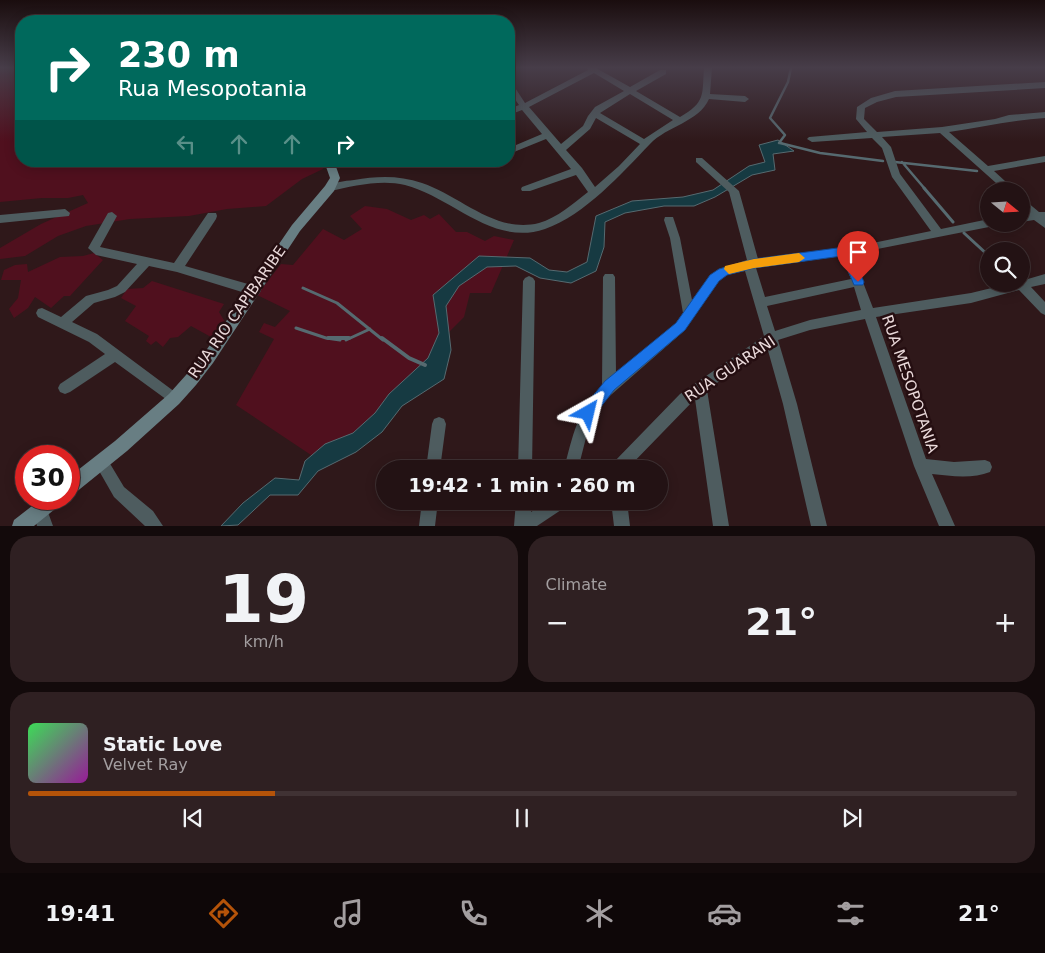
<!DOCTYPE html>
<html lang="en">
<head>
<meta charset="utf-8">
<style>
  body { margin:0; font-family:"DejaVu Sans",sans-serif; background:#2f2022; color:#f1f3f6; height:100vh; display:flex; flex-direction:column; font-size:19px; white-space:nowrap }
  * { box-sizing:border-box; margin:0 }
  p { font-size:16px; color:#a39ea0 }
  .icon { flex:none; width:28px; height:28px; fill:none; stroke:currentColor; stroke-width:2; stroke-linecap:round; stroke-linejoin:round }
  .map { position:relative; height:526px; overflow:hidden }
  .details { display:flex; flex-direction:column; gap:10px; padding:10px; background:#130a0b; flex:1 }
  .details>* { flex:none }
  .banner { position:absolute; left:15px; top:15px; width:500px; height:152px; border-radius:20px; box-shadow:0 2px 12px #0003,0 0 0 1px #403234; background:#00695c; color:#fff; overflow:hidden }
  .needle { width:32px; rotate:108deg }
  .controls { position:absolute; left:980px; top:182px; display:grid; gap:10px }
  .controls a { display:grid; place-items:center; width:50px; height:50px; border-radius:50%; background:#231214; box-shadow:0 2px 12px #0003,0 0 0 1px #403234; font-size:25px }
  .speed { position:absolute; left:15px; top:445px; display:flex; gap:10px; font-size:25px; font-weight:700; text-align:center }
  .speed>* { display:grid; place-content:center; width:65px; height:65px; border-radius:50%; background:#231214; box-shadow:0 2px 12px #0003,0 0 0 1px #403234; line-height:1 }
  .speed .limit { border:8px solid #d22; background:#fff; color:#111 }
  .pin { position:absolute; display:grid; place-items:center; width:42px; height:42px; color:#fff; margin:-51px -21px; border-radius:50% 50% 50% 0; rotate:-45deg; box-shadow:0 0 5px #0007 }
  .pin .icon { rotate:45deg }
  .me { position:absolute; width:55px; margin:-28px; rotate:37deg; stroke-linejoin:round; filter:drop-shadow(0 0 4px #0008) }
  .turn { display:flex; align-items:center; gap:18px; height:105px; padding:0 20px; font-size:22px }
  .turn .icon { width:65px; height:65px; stroke-width:2.5 }
  .turn b { display:block; font-size:35px; line-height:42px }
  .lanes { display:flex; align-items:center; height:48px; padding:0 20px; background:#0003; justify-content:center; gap:25px; direction:ltr }
  .lanes .off { opacity:.35 }
  .big { font-size:38px; font-weight:800; line-height:1.1 }
  .details .card { flex:1; display:flex; flex-direction:column; justify-content:center; gap:8px; min-width:0; padding:0 18px; border-radius:20px; background:#2f2022 }
  .details .dial { align-items:center; gap:0 }
  .dial b { font-size:65px; line-height:1 }
  .song { display:flex; align-items:center; gap:15px }
  .cover { width:60px; height:60px; border-radius:8px; background:linear-gradient(135deg,hsl(130 70% 55%),hsl(300 70% 35%)) }
  .played { height:5px; border-radius:2px; background:linear-gradient(90deg,#b45309 25%,#403234 25%) }
  .keys { display:flex; justify-content:space-around; direction:ltr }
  .heat { display:flex; justify-content:space-between; align-items:center; font-size:28px; direction:ltr }
  .details .tiles { flex:1; display:grid; gap:10px; grid-template-columns:1fr 1fr }
  .card:last-child { grid-column:span 2 }
  .trip { position:absolute; left:376px; top:460px; width:292px; height:50px; border-radius:25px; background:#231214; box-shadow:0 2px 12px #0003,0 0 0 1px #403234; font-weight:800; line-height:50px; text-align:center }
  .menu { display:flex; height:80px; justify-content:space-around; align-items:center; background:#0e0708; color:#a39ea0 }
  .menu .icon { width:35px; height:35px }
  .menu .selected { color:#b45309 }
  .menu b { font-size:22px; color:#f1f3f6 }
  .map>svg:first-child { display:block }
  .green { fill:#50101e }
  .water { fill:#163a42; stroke:#566a70 }
  .lines { fill:none; stroke-linecap:round; stroke-linejoin:round }
  .stream-far2 { stroke:#566a70; stroke-width:2.5 }
  .stream-far1 { stroke:#566a70; stroke-width:3 }
  .stream { stroke:#566a70; stroke-width:4 }
  .street { fill:#4e5c5f; fill-rule:evenodd }
  .secondary { fill:#687e83; fill-rule:evenodd }
  .route { fill:#1a73e8; stroke:#114b97 }
  .slow { fill:#f59e0b }
  .labels { text-anchor:middle; stroke-width:5; stroke-linejoin:round; paint-order:stroke }
  .street-label { font-size:15px; fill:#ead9da; stroke:#250e11 }
</style>
</head>
<body>
<div class="map">
<svg width="1045" height="526" viewBox="0 0 1045 526">
  <rect width="100%" height="100%" fill="#2f181a"/>
  <path class="green" d="M0 68H21V161H320L323 169 302 179 266 206 227 209 189 216 130 219 86 226 58 236 25 256 0 259V248L41 224 88 203 83 195 68 198H42L0 202Z
    M365 206 387 209 411 220 424 215 430 219 439 214 456 232H467L485 241 494 236 514 240 491 293H470L464 317 436 345V358L326 465 236 405 274 339 259 332 264 323 275 327 290 311 257 295 281 264 293 265 323 229 344 240 362 229 350 216Z
    M94 253 103 260 70 296H64L51 308 35 297 28 308 14 318 9 309 18 298 21 280H1L4 270 15 265 27 264 28 272 60 257 83 256Z
    M152 281 224 304 219 312 225 322 211 337 191 326 178 337 170 338 163 347 156 341 151 345 146 341 149 336 125 321 136 306 121 298 127 289 143 288Z"/>
  <path class="water" d="M778 140 794 151 773 154 775 170 752 175 715 197 694 206H664L625 213 605 222 604 247 596 271 571 283 540 278 516 266 487 267 459 286 446 306 451 350 444 379 402 406 382 432 356 452 318 471 298 495H270L238 525 221 526 243 503 275 478 299 480 305 461 325 444 353 433 375 413 389 394 428 358 439 333 433 295 479 256 530 258 549 270 567 272 587 262 596 216 632 201 683 197 713 190 749 166 765 162 759 145Z"/>
  <g class="lines">
    <path class="stream-far2" d="M779 143 785 135 770 118 788 82 791 68
      M780 143 820 153 883 161
      M895 162 977 171
      M902 162 925 189"/>
    <path class="stream-far1" d="M924 188 953 222
      M964 233 989 256
      M303 288 337 303 383 340
      M296 328 326 338 340 340
      M346 340 370 329"/>
    <path class="stream" d="M328 338H349
      M382 338 409 358 425 365"/>
    <path class="street" d="M509 68H518L509 72Z
      M587 68H596L630 87 660 70H666V74L636 91 680 117C706 102 702 95 704 68H712L710 94 745 96 749 99 745 102 709 99C699 122 667 126 650 144 622 173 585 215 545 229 493 247 452 197 405 185 381 179 353 186 330 191L325 188C331 182 345 181 354 180 377 176 399 175 422 183 461 196 495 234 539 223 557 218 574 203 588 192L576 175 530 191H522L521 189 522 187 571 169 546 139 509 154V148L542 134 522 110 509 115V109L519 105 509 91V83H512L525 103 588 70ZM594 73 624 91 595 107 588 116 583 126 561 144 529 107ZM630 94 673 120 644 139 600 113ZM596 118 640 144 619 166 595 187 582 168 566 150 590 129Z
      M1045 82V88L896 97 877 102 865 108 864 119 877 132 942 127 995 119 1009 115 1045 112V118C1013 120 982 127 949 132L988 166 1045 156V162L994 171 1016 191H1005L940 133 882 137 891 147 900 174 941 229 989 219V224H994L989 227 852 254 873 308 971 293 1008 284H1021V281L1045 274V284L1031 287 1045 302V315L1041 313 1019 290 971 303 876 317 926 459 954 462 985 460 990 462 992 467 990 472C973 479 950 476 932 474L955 526H939L914 466 865 319 810 330 778 340 797 404 827 526H811L783 404 767 347 707 390 729 526H713L695 399 627 469H610L612 464 680 394 764 336 745 271 727 275 719 281 684 331 604 401 593 417 588 430 578 469H564C572 439 578 407 602 386L603 277 605 274H613L615 277 616 375 676 323 683 313 670 238 664 220 665 217H673L680 238 692 300 711 275 719 269 747 260 729 192 696 162V158H702L739 191 758 259 868 244 931 231 892 177 882 148 872 138 812 142 807 139 809 137 867 132 856 119 857 107 871 98 895 91ZM841 256 851 279 765 297 756 268ZM854 287 861 310 810 320 775 331 767 306Z
      M1021 197 1039 212H1045V228L1034 220 1021 222V214L1027 213 1021 207Z
      M65 209 70 213 69 216 0 223V215Z
      M112 212 117 216 100 247 174 263 208 213H216L217 216 216 219 185 266 255 286 259 288 261 291 259 294 255 296 177 272 149 266 125 292 115 297 94 303 72 322 97 334 179 395 181 399 179 403 174 405 115 362 70 392 65 394 60 392 58 388 60 384 105 354 89 342 38 317 36 313 38 309 42 308 61 317 86 296 108 290 117 286 137 264 96 255 88 248 108 213Z
      M529 276 533 278 535 281 532 469H518L523 281 525 278Z
      M439 417 444 419 446 424 440 469H426L432 424 434 419Z
      M101 455 106 457 124 487 153 511 163 526H145L114 497 94 462 96 457Z
      M40 501 45 504 53 526H37L32 509 35 504Z
      M422 501H438L435 526H419Z
      M516 501H532L531 512 548 501H569L567 506 537 526H514Z
      M611 501H627L630 526H614Z"/>
    <path class="secondary" d="M324 161H334L340 178 334 191 300 231 213 363 196 385 179 404 127 451 75 493 69 495V477L115 441 169 394 186 375 203 355 292 225 325 186 330 178Z
      M41 499H62L60 505 34 526H12L14 520Z"/>
  </g>
  <linearGradient id="sky" x2="0" y2="1"><stop stop-color="#1a0d0e"/><stop offset="0.48" stop-color="#473d49"/><stop offset="1" stop-color="#473d49" stop-opacity="0"/></linearGradient>
  <rect width="1045" height="141" fill="url(#sky)"/>
  <path class="route" d="M845 247 851 252 864 282 863 285H854L842 256 754 268 727 275 719 281 685 330 614 390 593 417 588 419 583 417 581 413 583 408 605 381 676 323 710 275 719 269 754 259Z"/>
  <path class="slow" d="M799 253 805 258 799 262 754 268 729 274 724 269 725 266 754 259Z"/>
  <g class="labels">
    <g class="street-label">
      <text transform="translate(237 312) rotate(-55)" y="5">RUA RIO CAPIBARIBE</text>
      <text transform="translate(730 369) rotate(-34)" y="5">RUA GUARANI</text>
      <text transform="translate(910 384) rotate(71)" y="5">RUA MESOPOTANIA</text>
    </g>
  </g>
</svg>
<div class="controls">
<a><svg class="needle" viewBox="-14 -14 28 28"><path d="M0-13l5 13h-10z" fill="#e53935"/><path d="M0 13l5-13h-10z" fill="#a39ea0"/></svg></a>
<a><svg class="icon" aria-label="search" viewBox="0 0 24 24"><circle cx="10" cy="10" r="6"/><path d="M15 15l6 6"/></svg></a>
</div>
<div class="speed"><div class="limit">30</div></div>
<div class="pin" style="left:858px;top:282px;background:#d93025"><svg class="icon" aria-label="arrive" viewBox="0 0 24 24"><path d="M6 21V4h12l-3 4 3 4H6"/></svg></div>
<svg class="me" style="left:588px;top:413px" viewBox="-20 -20 40 40"><path d="M0-17L14 15 0 8-14 15z" fill="#1a73e8" stroke="#fff" stroke-width="4"/></svg>
<div class="trip">19:42 · 1 min · 260 m</div>
<div class="banner">
<div class="turn"><svg class="icon" aria-label="right" viewBox="0 0 24 24"><path d="M7 20v-9h11M14 6l5 5-5 5"/></svg><div><b>230 m</b>Rua Mesopotania</div></div>
<div class="lanes"><svg class="icon off" aria-label="left" viewBox="0 0 24 24"><path d="M17 20v-9H6M10 6l-5 5 5 5"/></svg><svg class="icon off" aria-label="ahead" viewBox="0 0 24 24"><path d="M12 20V5M6 11l6-6 6 6"/></svg><svg class="icon off" aria-label="ahead" viewBox="0 0 24 24"><path d="M12 20V5M6 11l6-6 6 6"/></svg><svg class="icon" aria-label="right" viewBox="0 0 24 24"><path d="M7 20v-9h11M14 6l5 5-5 5"/></svg></div>
</div>
</div>
<section class="details">
<div class="tiles">
<div class="card dial"><b>19</b><p>km/h</p></div>
<div class="card"><p>Climate</p>
<div class="heat"><a>−</a><b class="big">21°</b><a>+</a></div>
</div>
<div class="card">
<div class="song"><i class="cover"></i><div><b>Static Love</b><p>Velvet Ray</p></div></div>
<div class="played"></div>
<div class="keys"><svg class="icon" aria-label="previous" viewBox="0 0 24 24"><path d="M18 5L8 12l10 7zM5 5v14"/></svg><svg class="icon" aria-label="pause" viewBox="0 0 24 24"><path d="M8 5v14M16 5v14"/></svg><svg class="icon" aria-label="next" viewBox="0 0 24 24"><path d="M6 5l10 7-10 7zM19 5v14"/></svg></div>
</div>
</div>
</section>
<nav class="menu">
<b>19:41</b>
<svg class="icon selected" aria-label="directions" viewBox="0 0 24 24"><path d="M12 3l9 9-9 9-9-9zM9 14v-3h6M13 9l2 2-2 2"/></svg>
<svg class="icon" aria-label="music" viewBox="0 0 24 24"><path d="M9 18V5l10-2v13"/><circle cx="6" cy="18" r="3"/><circle cx="16" cy="16" r="3"/></svg>
<svg class="icon" aria-label="phone" viewBox="0 0 24 24"><path d="M5 4h4l2 5-3 2q2 4 5 5l2-3 5 2v4C11 20 4 13 5 4z"/></svg>
<svg class="icon" aria-label="climate" viewBox="0 0 24 24"><path d="M12 3v18M4 7l16 10M4 17L20 7"/></svg>
<svg class="icon" aria-label="car" viewBox="0 0 24 24"><path d="M5 17H2v-5l4-1 3-4h7l3 4 3 1v5h-3M9 17h6M6 11h13"/><circle cx="7" cy="17" r="2"/><circle cx="17" cy="17" r="2"/></svg>
<svg class="icon" aria-label="filters" viewBox="0 0 24 24"><path d="M4 7h16M4 17h16"/><circle cx="9" cy="7" r="2"/><circle cx="15" cy="17" r="2"/></svg>
<b>21°</b>
</nav>
</body>
</html>
